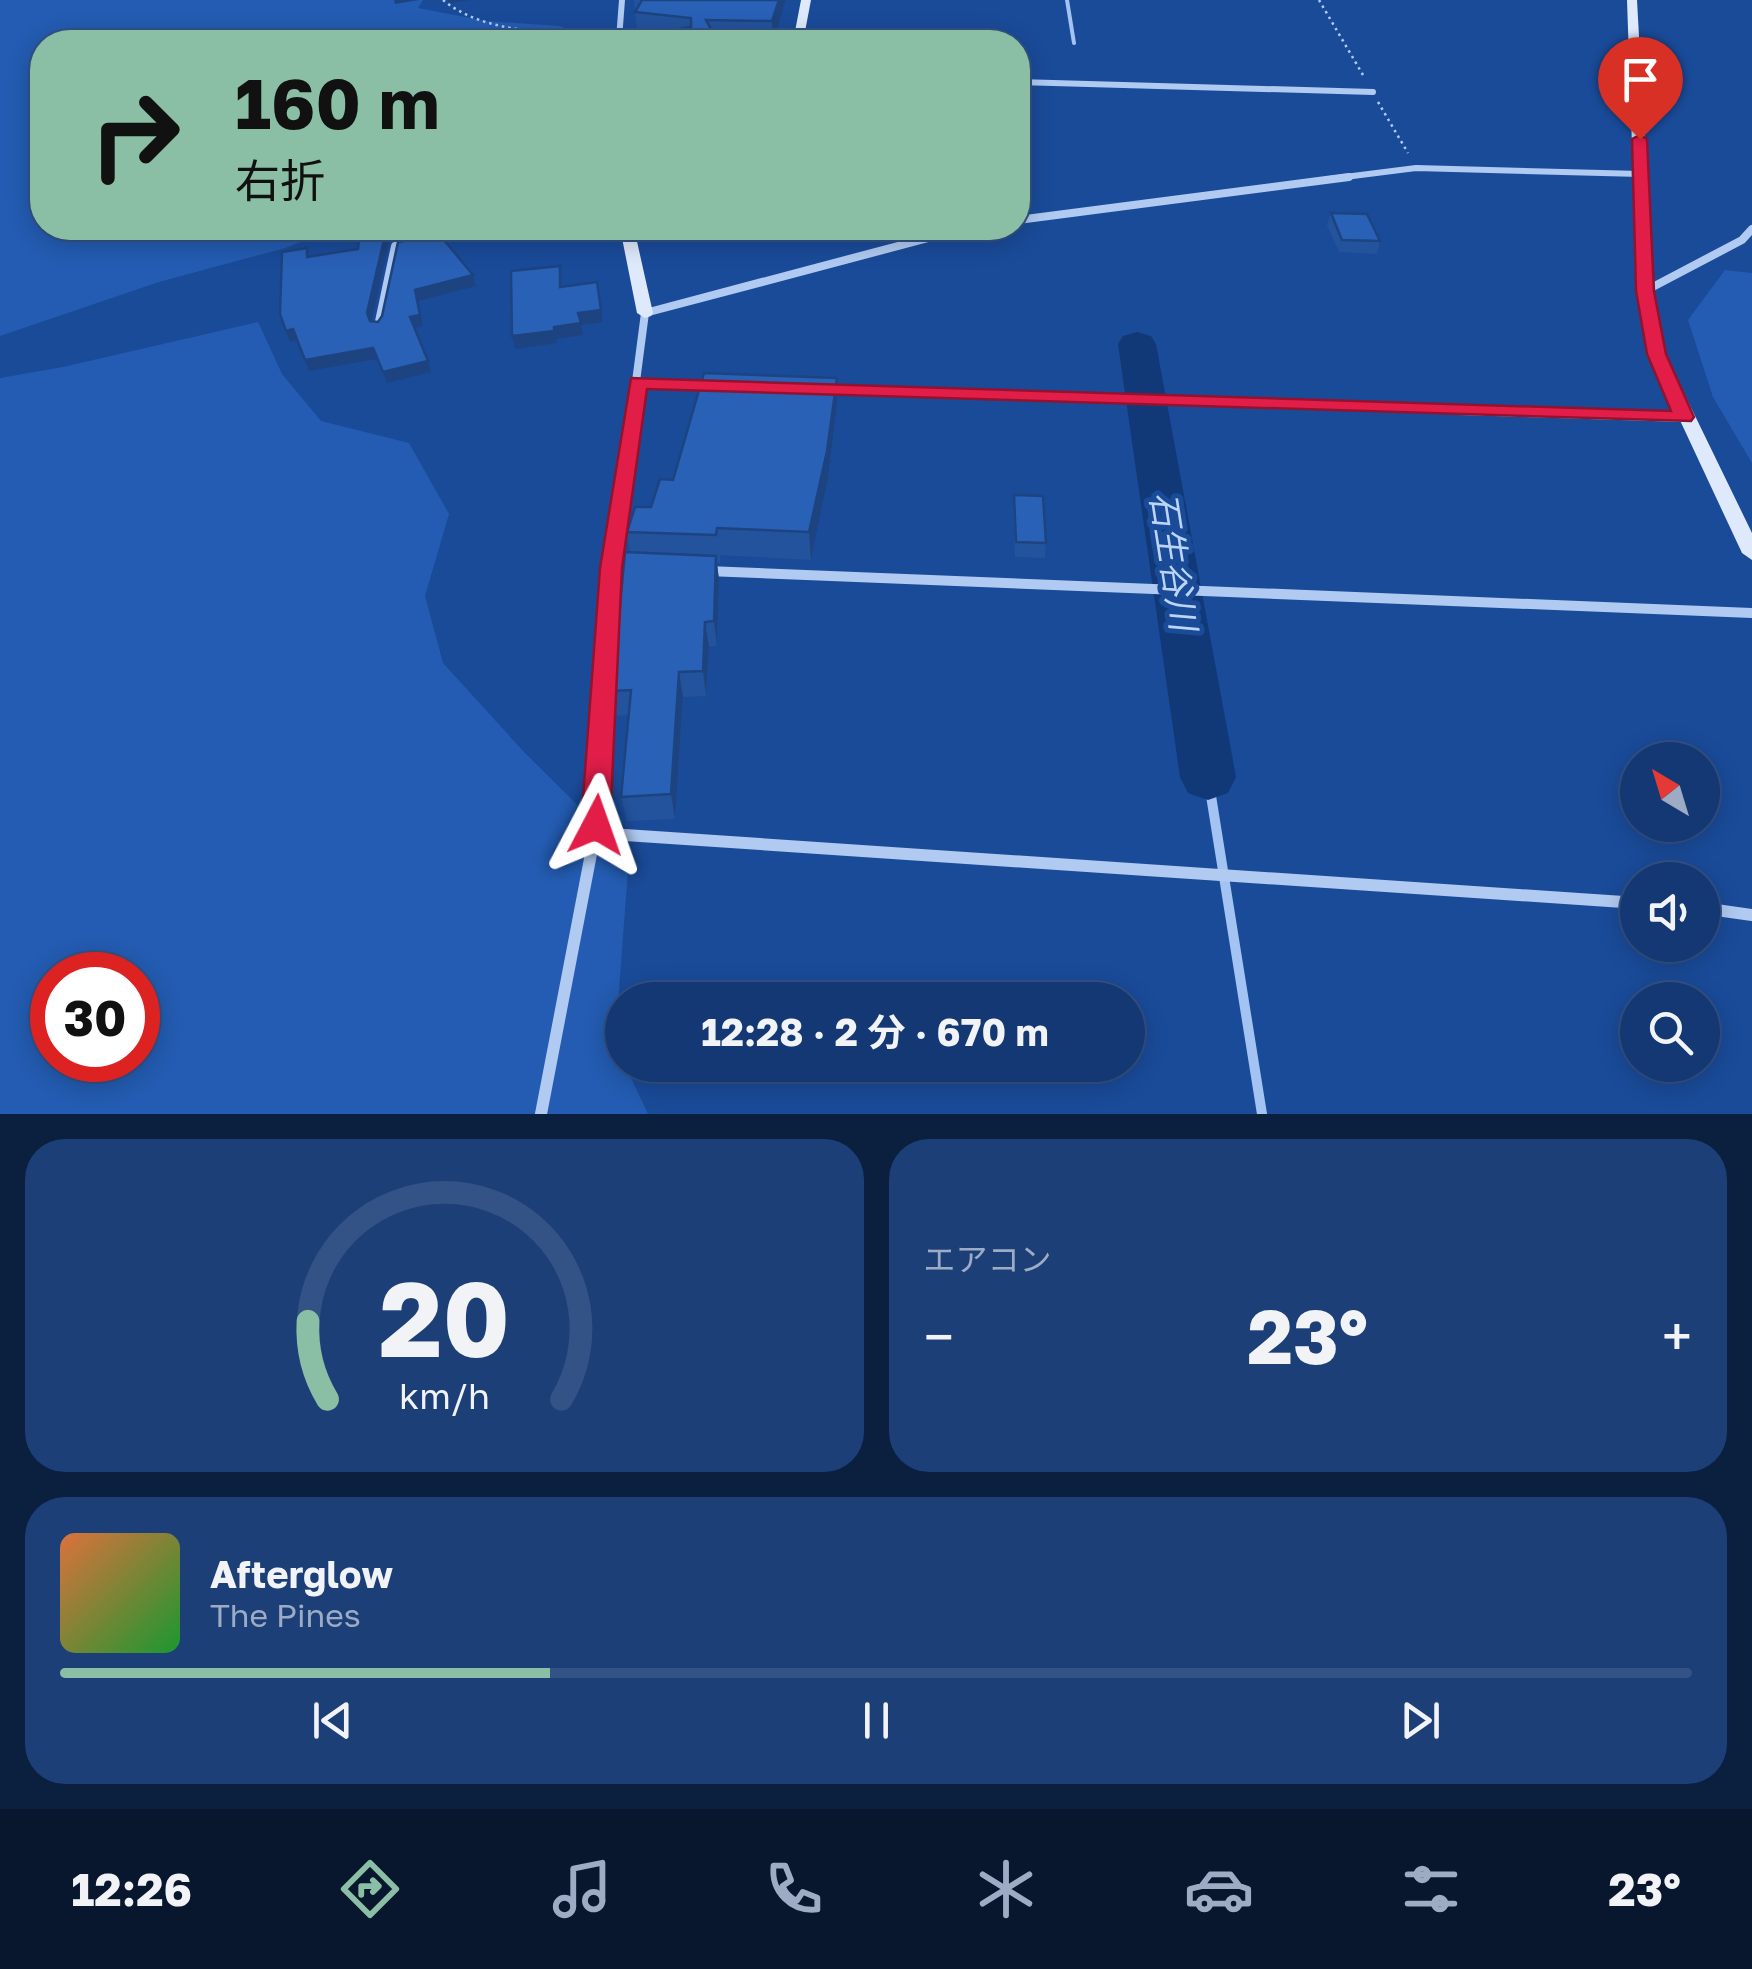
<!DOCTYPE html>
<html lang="ja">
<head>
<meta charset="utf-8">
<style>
  body { margin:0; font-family:"Golos Text","Noto Sans JP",sans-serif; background:#1d3f78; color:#f1f3f6; height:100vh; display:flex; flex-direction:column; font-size:38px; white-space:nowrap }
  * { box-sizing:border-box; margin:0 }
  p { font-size:32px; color:#9dacc4 }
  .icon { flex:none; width:55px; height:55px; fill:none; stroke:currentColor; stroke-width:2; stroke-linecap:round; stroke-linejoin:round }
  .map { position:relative; height:1114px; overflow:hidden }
  .sheet { display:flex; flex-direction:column; gap:25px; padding:25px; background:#0b1f3f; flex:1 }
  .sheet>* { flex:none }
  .hud { position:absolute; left:30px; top:30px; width:1000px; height:210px; border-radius:40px; box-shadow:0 5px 25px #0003,0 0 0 2px #335285; background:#8abfa5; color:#111; overflow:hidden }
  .needle { width:65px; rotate:322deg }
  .controls { position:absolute; left:1620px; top:742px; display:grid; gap:20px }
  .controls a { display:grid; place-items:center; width:100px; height:100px; border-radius:50%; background:#143873; box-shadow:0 5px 25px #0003,0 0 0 2px #335285; font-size:50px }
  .speed { position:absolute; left:30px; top:952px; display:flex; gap:20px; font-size:50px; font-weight:700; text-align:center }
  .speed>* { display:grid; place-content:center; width:130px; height:130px; border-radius:50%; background:#143873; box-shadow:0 5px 25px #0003,0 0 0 2px #335285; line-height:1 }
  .speed .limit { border:15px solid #d22; background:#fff; color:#111 }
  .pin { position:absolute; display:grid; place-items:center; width:85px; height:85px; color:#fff; margin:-102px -42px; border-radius:50% 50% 50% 0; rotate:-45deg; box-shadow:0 0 10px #0007 }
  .pin .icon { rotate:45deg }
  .me { position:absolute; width:110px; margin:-55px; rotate:4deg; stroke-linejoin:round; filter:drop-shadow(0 0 8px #0008) }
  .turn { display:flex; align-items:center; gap:35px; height:210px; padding:0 40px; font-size:45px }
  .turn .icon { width:130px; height:130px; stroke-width:2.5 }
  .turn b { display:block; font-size:70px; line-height:85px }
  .big { font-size:75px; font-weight:700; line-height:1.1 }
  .sheet .tile { flex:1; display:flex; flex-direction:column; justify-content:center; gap:15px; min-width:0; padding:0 35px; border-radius:40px; background:#1d3f78 }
  .sheet .dial { align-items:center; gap:0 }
  .dial svg { height:260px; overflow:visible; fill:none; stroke:#335285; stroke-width:7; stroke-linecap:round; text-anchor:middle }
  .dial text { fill:#f1f3f6; stroke:none }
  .song { display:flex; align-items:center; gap:30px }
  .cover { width:120px; height:120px; border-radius:15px; background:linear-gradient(135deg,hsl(20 70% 55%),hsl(130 70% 35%)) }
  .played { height:10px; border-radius:5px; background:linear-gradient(90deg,#8abfa5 30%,#335285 30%) }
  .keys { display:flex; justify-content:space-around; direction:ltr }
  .heat { display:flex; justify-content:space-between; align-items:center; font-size:55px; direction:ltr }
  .sheet .tiles { flex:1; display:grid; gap:25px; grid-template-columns:1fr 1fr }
  .tile:last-child { grid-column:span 2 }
  .trip { position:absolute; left:605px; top:982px; width:540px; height:100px; border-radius:50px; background:#143873; box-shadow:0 5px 25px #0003,0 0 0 2px #335285; font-weight:700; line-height:100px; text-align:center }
  .menu { display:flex; height:160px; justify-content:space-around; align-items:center; background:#08162e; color:#9dacc4 }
  .menu .icon { width:70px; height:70px }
  .menu .current { color:#8abfa5 }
  .menu b { font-size:45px; color:#f1f3f6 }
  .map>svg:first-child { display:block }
  .green { fill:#235cb2; fill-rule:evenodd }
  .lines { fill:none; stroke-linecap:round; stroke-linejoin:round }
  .stream-far1 { stroke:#a3c4f3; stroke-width:4 }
  .stream { stroke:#a3c4f3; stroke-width:10 }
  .river { fill:#113877; fill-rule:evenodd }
  .path { stroke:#b0caf1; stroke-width:2.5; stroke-dasharray:2.5 4; stroke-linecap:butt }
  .street-far3 { stroke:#b0caf1; stroke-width:6 }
  .street-far2 { stroke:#b0caf1; stroke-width:8 }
  .street-far1 { stroke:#b0caf1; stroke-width:10 }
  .street { stroke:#b0caf1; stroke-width:12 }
  .secondary { fill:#dee9fc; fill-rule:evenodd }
  .wall { fill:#23539d }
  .shaded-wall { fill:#1d4480 }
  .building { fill:#2961b7; stroke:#1d4480; stroke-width:2.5 }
  .route { fill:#e11d48; stroke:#92132f; stroke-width:2.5 }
  .labels { text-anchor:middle; stroke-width:10; stroke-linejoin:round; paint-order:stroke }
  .water-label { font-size:35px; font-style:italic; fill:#bcd4f7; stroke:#1a4b99 }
</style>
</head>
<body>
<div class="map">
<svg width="1752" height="1114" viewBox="0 0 1752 1114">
  <rect width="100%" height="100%" fill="#1a4b99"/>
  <path class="green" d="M0 0H423L418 8 486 21 559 26 600 42H42V228H337L285 248 159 282 0 336Z
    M1725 270 1752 273V463L1713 397 1688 320Z
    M258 322 282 374 321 421 409 443 449 514 425 596 443 663 524 752 629 856 615 1044 648 1114H0V378L63 367ZM52 975H138V1060H52Z"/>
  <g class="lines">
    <path class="stream-far1" d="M1067 0 1074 43"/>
    <path class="stream" d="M1208 777 1262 1114"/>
    <path class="river" d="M1137 332 1151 336 1156 344 1236 777 1228 793 1208 800 1188 793 1180 777 1118 344 1123 336Z"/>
    <path class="path" d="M443 0C487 36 554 31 607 35
      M1319 0 1363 75
      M1378 102 1408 153"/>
    <path class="street-far3" d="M620 37 688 42
      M619 39 622 0
      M1018 82 1373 92
      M1329 179 1416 168 1641 174"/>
    <path class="street-far2" d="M1018 220 1349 177
      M430 239 483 228
      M1645 291 1742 240 1752 229
      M378 326 395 246 408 243
      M638 383 712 386
      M824 389 1537 412
      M632 412 645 313 966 228"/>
    <path class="street-far1" d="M1460 410 1684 417
      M611 567 635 569
      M707 571 1752 613
      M602 717 611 567 632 410"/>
    <path class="street" d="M595 833 1638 903
      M1702 908 1752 915
      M541 1114 595 833 602 714"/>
    <path class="secondary" d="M801 0H811L803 42H793Z
      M1627 0H1637L1653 291 1665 354 1752 533V560L1742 553 1649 354 1637 291Z
      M620 228H634L653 313 651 316 645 318 637 313Z"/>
  </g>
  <path class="wall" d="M634 0H786L773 41 717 40 718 42H682L681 36 637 31Z
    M1331 213 1380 241 1377 254 1339 252 1327 225Z
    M837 378V404L828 478 811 560 720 555V563H717L719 580 717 646H709L706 696 683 697 675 819 627 821 621 797 629 715 617 716 612 691 630 552 627 532 651 507 673 480Z
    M1014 495 1046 543 1045 558 1015 557 1013 510Z"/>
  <path class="shaded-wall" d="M394 0H419L395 4Z
    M448 0H470L449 3Z
    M779 0H786L773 41 772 21Z
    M401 228H450L389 242 371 324 367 313 386 231Z
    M473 275 476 286 418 301 423 326 413 328 410 317 415 290Z
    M601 310 603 322 581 325 583 335 556 339 554 327 578 313Z
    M293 329 297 340 290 342 286 331Z
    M554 331 557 343 515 349 512 336Z
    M373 348 377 359 309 371 305 360Z
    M428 361 431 372 387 383 383 372Z
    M837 378V404L828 478 811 560 809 532Z
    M716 556 719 580 717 646 714 621Z
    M705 622 709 646 706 696 703 671Z
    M679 672 683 697 675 819 671 794Z"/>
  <path class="building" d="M642 0H779L772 21 706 20 718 42H687L680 29 691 27V18L635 12Z
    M1331 213 1367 214 1380 241 1342 240Z
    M360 228H401L386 231 367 313 370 321 378 322 382 316 398 242 439 234 473 275 415 290 420 315 410 317 428 361 383 372 373 348 305 360 293 329 286 331 280 314 282 252 307 248V257L358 249Z
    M560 266V287L597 282 601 310 578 313 581 323 554 327V331L512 336 511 271Z
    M704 373 837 378 827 451 809 532 717 528 716 535 627 532 635 507H651L660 479 673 480Z
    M1014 495 1043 496 1046 543 1016 542Z
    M625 552 716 556 714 621 705 622 703 671 679 672 671 794 621 797 631 690 612 691Z"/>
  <path class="route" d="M1640 135 1647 139 1654 291 1666 354 1694 417 1691 421 647 389 622 568 610 825 605 833 596 837 586 833 581 825 600 568 631 378 1671 411 1647 354 1636 291 1632 139Z"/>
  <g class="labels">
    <g class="water-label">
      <text transform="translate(1173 561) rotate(81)" y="12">石生谷川</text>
    </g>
  </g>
</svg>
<div class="controls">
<a><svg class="needle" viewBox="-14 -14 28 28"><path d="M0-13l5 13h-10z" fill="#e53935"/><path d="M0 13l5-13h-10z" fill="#9dacc4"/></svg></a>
<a><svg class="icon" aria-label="sound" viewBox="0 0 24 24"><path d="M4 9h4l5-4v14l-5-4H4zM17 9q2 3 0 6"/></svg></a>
<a><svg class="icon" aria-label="search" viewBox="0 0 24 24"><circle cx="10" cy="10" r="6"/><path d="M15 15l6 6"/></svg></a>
</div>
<div class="speed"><div class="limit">30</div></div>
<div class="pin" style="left:1640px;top:139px;background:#d93025"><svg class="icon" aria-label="arrive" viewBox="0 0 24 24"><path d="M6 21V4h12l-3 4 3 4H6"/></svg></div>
<svg class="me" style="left:596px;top:825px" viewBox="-20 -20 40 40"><path d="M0-17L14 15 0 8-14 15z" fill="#e11d48" stroke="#fff" stroke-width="4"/></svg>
<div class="trip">12:28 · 2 分 · 670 m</div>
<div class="hud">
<div class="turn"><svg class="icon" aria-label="right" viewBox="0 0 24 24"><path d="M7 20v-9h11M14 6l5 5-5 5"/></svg><div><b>160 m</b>右折</div></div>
</div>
</div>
<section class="sheet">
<div class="tiles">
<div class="tile dial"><svg viewBox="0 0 100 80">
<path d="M14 69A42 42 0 1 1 86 69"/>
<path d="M14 69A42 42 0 0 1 8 45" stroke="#8abfa5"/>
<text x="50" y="56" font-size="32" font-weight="700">20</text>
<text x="50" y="72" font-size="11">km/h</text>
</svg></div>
<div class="tile"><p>エアコン</p>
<div class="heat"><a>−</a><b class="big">23°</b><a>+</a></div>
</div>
<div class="tile">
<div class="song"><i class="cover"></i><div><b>Afterglow</b><p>The Pines</p></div></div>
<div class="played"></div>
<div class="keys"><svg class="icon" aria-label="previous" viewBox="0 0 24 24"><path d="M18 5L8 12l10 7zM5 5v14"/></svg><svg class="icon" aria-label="pause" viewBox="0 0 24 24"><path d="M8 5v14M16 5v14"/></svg><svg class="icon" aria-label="next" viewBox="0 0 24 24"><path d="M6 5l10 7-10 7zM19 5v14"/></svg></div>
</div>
</div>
</section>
<nav class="menu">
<b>12:26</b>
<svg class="icon current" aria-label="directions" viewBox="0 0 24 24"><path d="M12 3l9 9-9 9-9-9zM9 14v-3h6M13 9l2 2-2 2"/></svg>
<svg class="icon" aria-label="music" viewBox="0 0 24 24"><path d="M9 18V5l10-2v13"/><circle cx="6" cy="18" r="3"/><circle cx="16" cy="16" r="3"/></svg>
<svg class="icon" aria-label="phone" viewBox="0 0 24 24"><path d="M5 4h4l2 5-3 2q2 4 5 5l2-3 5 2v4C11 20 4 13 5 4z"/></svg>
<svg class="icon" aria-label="climate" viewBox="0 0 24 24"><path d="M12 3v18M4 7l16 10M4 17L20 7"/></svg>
<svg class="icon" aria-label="car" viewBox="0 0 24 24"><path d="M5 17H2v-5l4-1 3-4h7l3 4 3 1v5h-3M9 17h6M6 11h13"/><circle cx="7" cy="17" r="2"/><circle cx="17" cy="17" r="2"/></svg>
<svg class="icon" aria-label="filters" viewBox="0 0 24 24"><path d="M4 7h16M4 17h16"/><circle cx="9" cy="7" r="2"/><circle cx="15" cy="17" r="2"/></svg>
<b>23°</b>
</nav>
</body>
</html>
